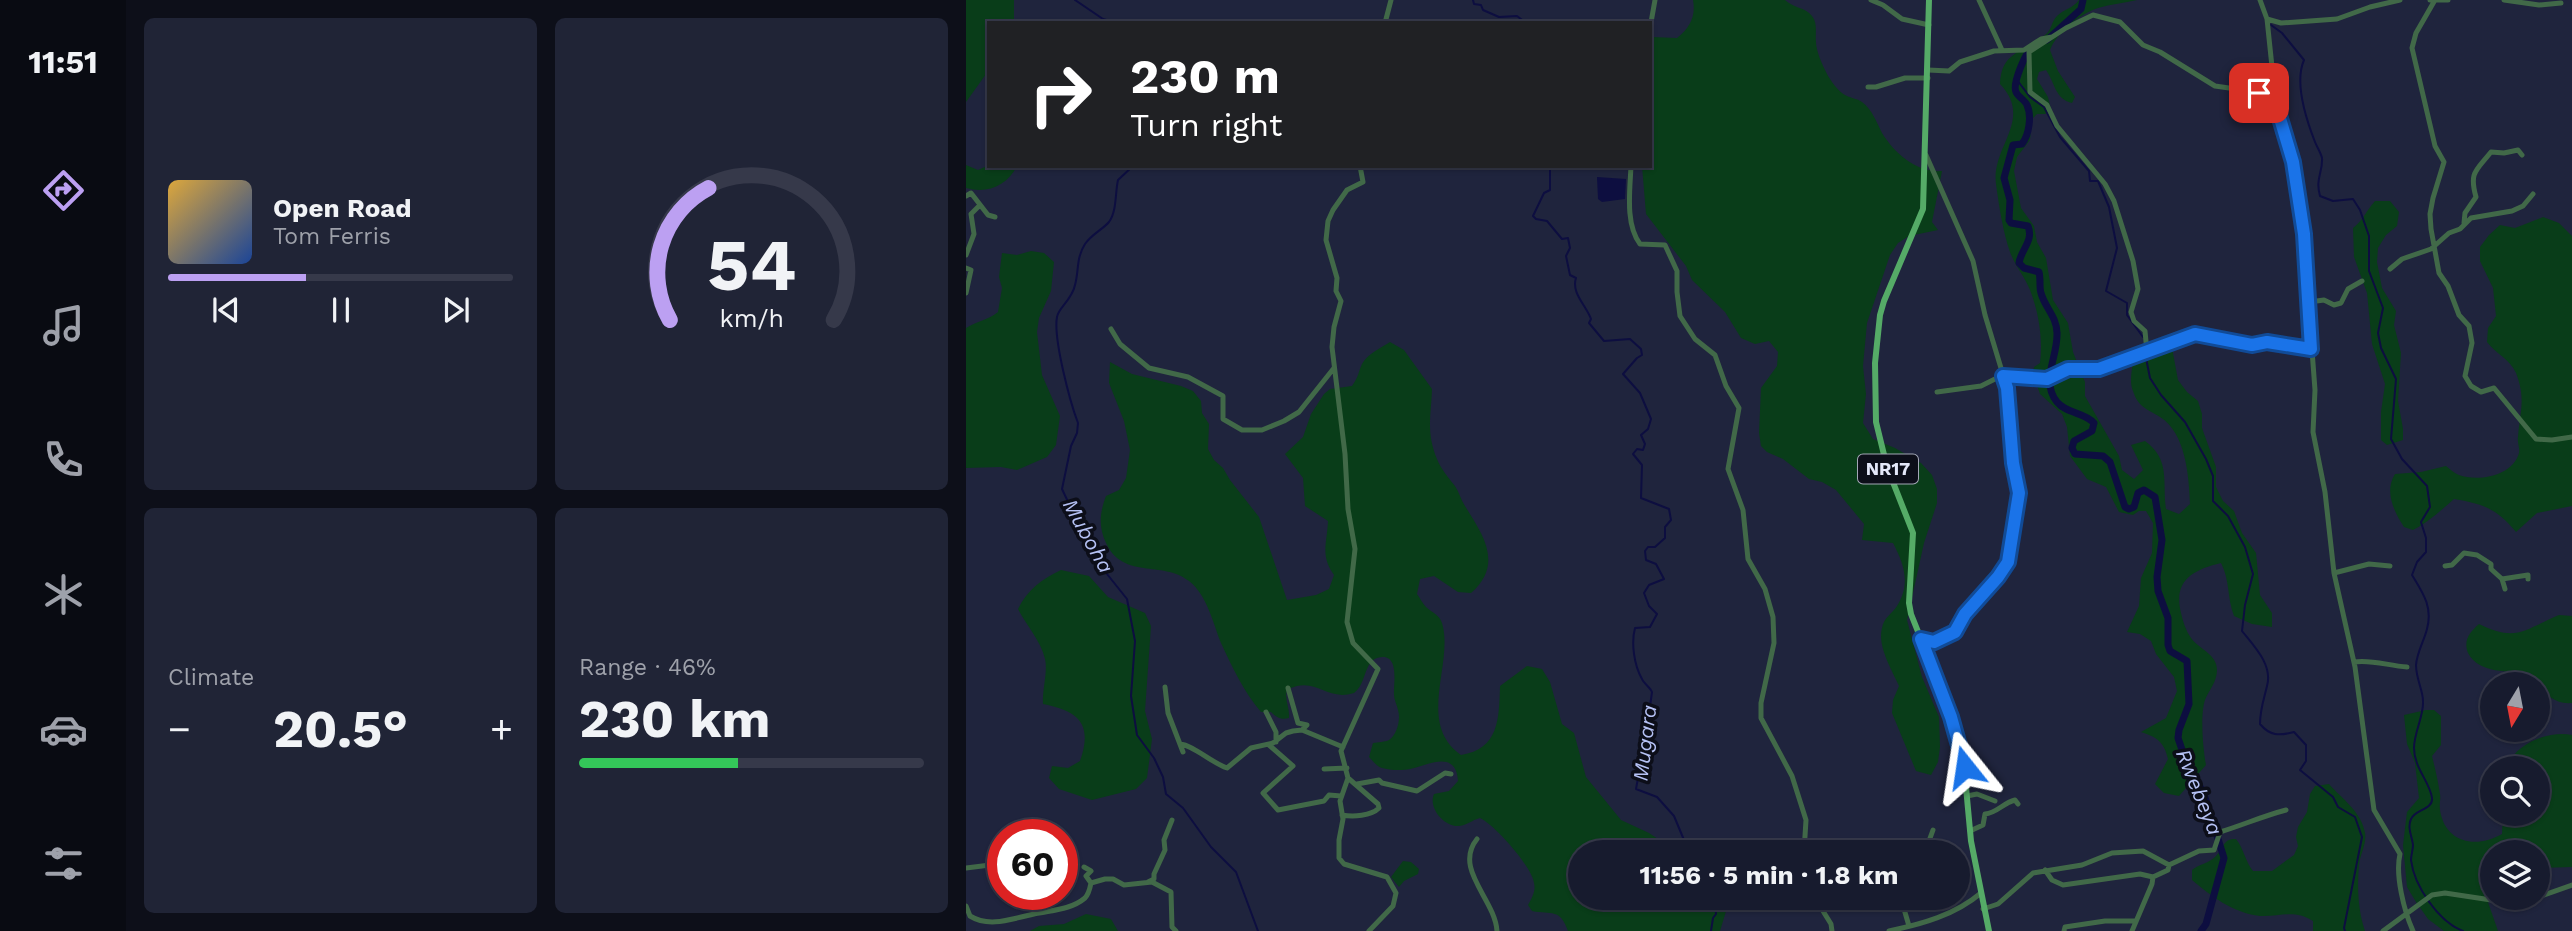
<!DOCTYPE html>
<html lang="en">
<head>
<meta charset="utf-8">
<style>
  body { margin:0; font-family:"Work Sans",sans-serif; background:#202436; color:#f1f3f6; height:100vh; display:flex; flex-direction:column; font-size:26px; white-space:nowrap }
  * { box-sizing:border-box; margin:0 }
  p { font-size:23px; color:#9ea1aa }
  .icon { flex:none; width:38px; height:38px; fill:none; stroke:currentColor; stroke-width:2; stroke-linecap:round; stroke-linejoin:round }
  .map { position:relative; flex:1; overflow:hidden }
  .panel { display:flex; flex-direction:column; gap:18px; padding:18px; background:#0d0f19; width:840px }
  .panel>* { flex:none }
  .banner { position:absolute; left:21px; top:21px; width:665px; height:147px; border-radius:0px; box-shadow:0 2px 5px #0004,0 0 0 2px #36394a; background:#202124; color:#fff; overflow:hidden }
  .needle { width:46px; rotate:190deg }
  .controls { position:absolute; left:1514px; top:672px; display:grid; gap:14px }
  .controls a { display:grid; place-items:center; width:70px; height:70px; border-radius:50%; background:#171b2e; box-shadow:0 2px 5px #0004,0 0 0 2px #36394a; font-size:35px }
  .speed { position:absolute; left:21px; top:819px; display:flex; gap:14px; font-size:35px; font-weight:700; text-align:center }
  .speed>* { display:grid; place-content:center; width:91px; height:91px; border-radius:50%; background:#171b2e; box-shadow:0 2px 5px #0004,0 0 0 2px #36394a; line-height:1 }
  .speed .limit { border:10px solid #d22; background:#fff; color:#111 }
  .pin { position:absolute; display:grid; place-items:center; width:60px; height:60px; color:#fff; margin:-30px; border-radius:14px; box-shadow:0 4px 10px #0006 }
  .me { position:absolute; width:77px; margin:-38px; rotate:345deg; stroke-linejoin:round; filter:drop-shadow(0 0 5px #0008) }
  .turn { display:flex; align-items:center; gap:24px; height:147px; padding:0 28px; font-size:32px }
  .turn .icon { width:91px; height:91px; stroke-width:2.5 }
  .turn b { display:block; font-size:49px; line-height:60px }
  .big { font-size:52px; font-weight:700; line-height:1.1 }
  .panel .card { flex:1; display:flex; flex-direction:column; justify-content:center; gap:10px; min-width:0; padding:0 24px; border-radius:10px; background:#202436 }
  .panel .dial { align-items:center; gap:0 }
  .dial svg { height:182px; overflow:visible; fill:none; stroke:#36394a; stroke-width:7; stroke-linecap:round; text-anchor:middle }
  .dial text { fill:#f1f3f6; stroke:none }
  .song { display:flex; align-items:center; gap:21px }
  .cover { width:84px; height:84px; border-radius:10px; background:linear-gradient(135deg,hsl(40 70% 55%),hsl(220 70% 35%)) }
  .played { height:7px; border-radius:4px; background:linear-gradient(90deg,#bca0f2 40%,#36394a 40%) }
  .keys { display:flex; justify-content:space-around; direction:ltr }
  .heat { display:flex; justify-content:space-between; align-items:center; font-size:38px; direction:ltr }
  .charge { height:10px; border-radius:5px; background:linear-gradient(90deg,#34c759 46%,#36394a 0) }
  .panel .tiles { flex:1; display:grid; gap:18px; grid-template-columns:repeat(2,1fr) }
  .trip { position:absolute; left:602px; top:840px; width:402px; height:70px; border-radius:35px; background:#171b2e; box-shadow:0 2px 5px #0004,0 0 0 2px #36394a; font-weight:700; line-height:70px; text-align:center }
  main { display:flex; flex:1; min-height:0 }
  .menu { display:flex; flex-direction:column; width:126px; justify-content:space-around; align-items:center; background:#090b12; color:#9ea1aa }
  .menu .icon { width:49px; height:49px }
  .menu .selected { color:#bca0f2 }
  .menu b { font-size:32px; color:#f1f3f6 }
  .map>svg:first-child { display:block }
  .green { fill:#093d19 }
  .water { fill:#0d0e40 }
  .lines { fill:none; stroke-linecap:round; stroke-linejoin:round }
  .stream { stroke:#0d0e40; stroke-width:2 }
  .river { stroke:#0d0e40; stroke-width:7 }
  .minor { stroke:#416948; stroke-width:5 }
  .major { stroke:#55ab67; stroke-width:6 }
  .route-casing { stroke:#114b97; stroke-width:18 }
  .route { stroke:#1a73e8; stroke-width:12 }
  .labels { text-anchor:middle; stroke-width:7; stroke-linejoin:round; paint-order:stroke }
  .shield { fill:#0c0e19; stroke:#a3a7b6; stroke-width:2 }
  .shield-label { font-size:18px; font-weight:bold; fill:#e4e8f9 }
  .water-label { font-size:21px; font-style:italic; fill:#b5c1f4; stroke:#0c0e19 }
</style>
</head>
<body>
<main>
<nav class="menu">
<b>11:51</b>
<svg class="icon selected" aria-label="directions" viewBox="0 0 24 24"><path d="M12 3l9 9-9 9-9-9zM9 14v-3h6M13 9l2 2-2 2"/></svg>
<svg class="icon" aria-label="music" viewBox="0 0 24 24"><path d="M9 18V5l10-2v13"/><circle cx="6" cy="18" r="3"/><circle cx="16" cy="16" r="3"/></svg>
<svg class="icon" aria-label="phone" viewBox="0 0 24 24"><path d="M5 4h4l2 5-3 2q2 4 5 5l2-3 5 2v4C11 20 4 13 5 4z"/></svg>
<svg class="icon" aria-label="climate" viewBox="0 0 24 24"><path d="M12 3v18M4 7l16 10M4 17L20 7"/></svg>
<svg class="icon" aria-label="car" viewBox="0 0 24 24"><path d="M5 17H2v-5l4-1 3-4h7l3 4 3 1v5h-3M9 17h6M6 11h13"/><circle cx="7" cy="17" r="2"/><circle cx="17" cy="17" r="2"/></svg>
<svg class="icon" aria-label="filters" viewBox="0 0 24 24"><path d="M4 7h16M4 17h16"/><circle cx="9" cy="7" r="2"/><circle cx="15" cy="17" r="2"/></svg>
</nav>
<section class="panel">
<div class="tiles">
<div class="card">
<div class="song"><i class="cover"></i><div><b>Open Road</b><p>Tom Ferris</p></div></div>
<div class="played"></div>
<div class="keys"><svg class="icon" aria-label="previous" viewBox="0 0 24 24"><path d="M18 5L8 12l10 7zM5 5v14"/></svg><svg class="icon" aria-label="pause" viewBox="0 0 24 24"><path d="M8 5v14M16 5v14"/></svg><svg class="icon" aria-label="next" viewBox="0 0 24 24"><path d="M6 5l10 7-10 7zM19 5v14"/></svg></div>
</div>
<div class="card dial"><svg viewBox="0 0 100 80">
<path d="M14 69A42 42 0 1 1 86 69"/>
<path d="M14 69A42 42 0 0 1 31 11" stroke="#bca0f2"/>
<text x="50" y="56" font-size="32" font-weight="700">54</text>
<text x="50" y="72" font-size="11">km/h</text>
</svg></div>
<div class="card"><p>Climate</p>
<div class="heat"><a>−</a><b class="big">20.5°</b><a>+</a></div>
</div>
<div class="card"><p>Range · 46%</p><b class="big">230 km</b><div class="charge"></div></div>
</div>
</section>
<div class="map">
<svg width="1606" height="931" viewBox="0 0 1606 931">
  <rect width="100%" height="100%" fill="#1f243d"/>
  <path class="green" d="M0 0H48V23H23V70L0 102Z
    M727 0H819C827 8 839 7 846 16 852 24 849 32 850 42 850 51 856 64 860 72 864 80 872 92 881 96 885 98 892 99 896 102 906 109 911 123 916 133 929 154 951 173 976 171L966 222 972 230 943 236 932 243 924 255 901 323 897 366 900 394 897 423 907 439 929 448 955 463 966 475 971 489V503L958 543 941 620 956 677 973 717 974 747 972 762 965 775 950 771 926 713 927 700 933 686C926 670 911 646 916 628 918 617 926 614 931 606 945 584 938 564 927 543L896 540 898 524 870 490 856 482 843 479 817 459 801 452 795 446 793 433 795 388 811 366 812 352 803 341 789 344 775 338 759 312 726 280 720 266 680 214 676 166H684L686 37 711 38C724 28 730 16 727 0Z
    M1113 0H1171C1158 3 1145 4 1132 8 1114 14 1091 32 1084 50L1092 71 1109 97 1106 103C1089 99 1089 83 1080 70L1073 72 1071 79 1082 97 1085 109 1079 114H1071L1066 119 1064 140 1051 157 1048 171 1055 208 1068 226 1071 242 1080 258 1087 300 1102 323 1107 352 1119 382V396L1153 456 1156 470 1168 479 1177 470 1165 445 1179 441C1205 460 1196 482 1200 509L1213 514 1224 504C1223 477 1220 433 1194 417 1181 409 1172 407 1167 391 1162 379 1168 366 1167 353L1172 349 1204 337 1212 380 1221 392 1232 401 1236 414V428L1250 467V487L1257 501 1268 511 1276 533 1290 553 1294 595 1306 613V627L1286 624 1268 616C1261 598 1264 580 1255 563 1226 570 1207 581 1215 613 1217 622 1220 631 1225 638 1234 650 1251 654 1251 670 1251 682 1243 690 1239 700 1234 715 1237 749 1240 765L1213 796 1198 793 1189 784 1202 759C1198 742 1191 737 1175 732L1200 718 1211 691 1208 677 1190 654 1185 641 1174 634 1161 632 1173 606 1175 578 1186 553 1187 523 1180 511H1173L1167 515 1153 512 1140 487 1121 479 1104 456 1101 427 1096 414 1074 394 1067 374 1068 367 1074 363C1077 339 1073 313 1064 290 1059 277 1049 266 1044 252 1037 232 1033 206 1030 184 1025 146 1068 120 1034 84 1035 51 1057 53 1079 35 1086 30 1085 22 1091 16 1098 9 1106 9 1113 0Z
    M0 165 12 170 23 165 51 166C41 186 21 194 0 188Z
    M1409 201H1424L1433 212 1431 226 1420 235 1412 248 1411 262 1416 288 1430 311 1428 325 1435 353 1432 401 1437 429V440L1421 445 1415 440V412L1419 384 1406 344 1401 293 1388 257 1387 228C1398 219 1400 211 1409 201Z
    M1577 217 1593 223 1606 236V506L1571 513 1550 532C1531 509 1518 504 1488 499 1474 511 1464 521 1447 530L1438 527C1428 512 1418 491 1429 474L1455 472 1480 466C1484 469 1488 473 1493 475 1512 482 1547 476 1553 453 1554 448 1551 442 1552 437 1554 411 1560 399 1550 373 1544 359 1530 354 1521 342L1522 328 1530 316 1527 288 1514 261V247L1523 235 1534 225 1549 228Z
    M65 251 78 253 88 262 85 291 73 318 71 332 76 375 94 416 90 445 81 457 51 470 35 467 0 468V328C11 321 22 320 32 312L36 288 33 277 36 253 51 255Z
    M424 342 438 350 466 389C465 417 460 432 471 459 475 469 482 477 489 486 493 492 495 500 499 506 517 535 538 564 505 593L492 592 468 576 454 579 451 594C454 598 457 604 460 607 468 614 475 615 477 627 486 667 451 724 495 755 533 749 533 719 534 686L561 666 576 669 584 682 596 724 608 733 620 777 655 820 683 833 695 841 702 852H614V898H764L754 931H602C594 908 586 915 566 911L562 905C566 898 570 891 568 883 566 867 529 825 514 818 506 820 500 826 492 826 477 826 462 807 468 794L483 791 492 781C490 749 462 765 444 769 435 771 423 770 416 768 410 766 407 761 403 757L407 743C412 742 419 742 423 740 431 735 435 719 432 710 431 705 428 700 428 695 427 685 435 651 411 658 398 662 400 685 388 693 359 702 350 675 321 690 318 699 324 708 323 718 315 720 311 718 305 712H295C278 692 266 667 255 643 247 623 241 595 223 581 196 560 157 580 140 543 132 526 134 512 140 496L153 490 160 478 164 450 158 421 143 383 144 362 166 374 215 386 227 391 235 401 236 413 243 424 242 449 248 460 257 468 264 480 293 517 321 600 350 595 363 589 368 575C354 555 361 544 362 521L339 506 337 478 319 454 337 437 345 414 358 394 364 389 386 386C393 376 392 373 396 364 401 354 415 348 424 342Z
    M95 570 123 576 142 597 179 613 185 626 179 711 186 739 181 778 170 789 126 800 93 789 83 778 86 766 102 768 114 761C127 724 113 711 77 704 76 690 82 672 79 659 75 641 60 625 52 609 61 590 76 579 95 570Z
    M1593 615 1606 616V703C1583 705 1577 688 1564 673 1543 671 1513 674 1502 653 1497 640 1504 632 1513 624 1551 643 1559 629 1593 615Z
    M1460 710H1468L1475 716V745L1466 756C1469 768 1472 781 1474 794 1475 799 1473 804 1474 810 1479 843 1510 849 1536 834L1537 814H1572V768H1541C1547 744 1583 730 1606 735V867L1572 868V852H1526V868L1516 885 1532 931H1478L1462 919 1450 902 1441 887 1437 845 1441 812 1453 798 1449 763 1441 744 1438 715Z
    M1363 784C1375 798 1396 812 1399 833 1401 843 1394 855 1393 865 1391 888 1392 910 1399 931H1347V921C1328 909 1314 917 1294 916 1267 913 1245 896 1226 880V870C1233 864 1244 863 1250 856 1258 848 1257 838 1270 839 1278 849 1279 861 1287 871H1306L1328 855 1332 846 1330 837 1332 827 1341 812 1344 794 1349 786Z
    M437 861 445 862 453 869 452 874 438 881 433 887 425 877Z
    M120 914 145 919 152 931H64L73 926 98 924Z"/>
  <path class="water" d="M631 177 660 179 659 199 636 202 632 199Z"/>
  <g class="lines">
    <path class="stream" d="M109 0 137 19 151 23
      M507 0 508 4 515 5 517 10 533 17 551 16 560 23
      M1305 25 1316 33 1338 60C1328 83 1340 119 1349 142 1351 147 1355 153 1356 158 1357 172 1349 179 1354 196L1367 201 1387 199 1394 210 1403 236V271L1417 308 1412 333 1415 348 1430 379 1425 439 1436 459 1461 486 1464 507 1455 522 1460 538V552L1451 562 1446 575C1457 593 1467 607 1461 629 1458 641 1451 652 1450 665 1450 679 1457 690 1457 701 1458 716 1448 732 1448 748 1448 768 1464 782 1466 798 1467 810 1449 809 1445 819 1441 828 1446 836 1447 845 1447 850 1445 855 1445 860 1448 886 1473 922 1497 931
      M1051 80 1064 97 1078 107 1094 137 1123 171 1124 181H1132L1143 207 1151 248 1140 291 1161 303V315L1177 337
      M167 166 152 180C149 193 151 211 143 222 136 230 126 234 119 244 110 258 113 271 109 285 106 300 92 308 91 317 87 338 104 402 112 423L111 433 105 446 96 489 129 559 161 599 169 641 165 696 171 735 188 758 197 777 200 794 217 808 245 847 270 872 292 931
      M593 166 584 169V190L578 193 567 216 570 219 581 221 596 239 602 238 604 248 600 256 604 275 610 278C605 293 620 305 625 319L623 323 638 341 664 339 675 349 676 355 671 358 657 374 674 393 685 419 682 429 675 435 679 444 677 450 671 449 667 454 676 465 675 498 703 509 705 520 699 527V538L689 547H682L679 551 680 560 690 564 698 579 683 585 678 593 683 606 691 614 684 627 669 628C665 643 668 665 676 679 678 684 684 687 686 692L682 721 677 731 676 756 670 789 691 797 708 816 723 852
      M599 166H601
      M1179 353 1184 378 1195 395 1219 422 1240 459 1247 476V501L1262 516 1279 547 1287 574 1279 605 1276 631C1288 646 1307 665 1301 686 1298 699 1294 709 1294 724 1304 736 1313 736 1328 732L1340 745V761L1334 770 1367 797 1372 807 1389 817 1396 837 1378 928 1379 931
      M745 931 747 918 750 914 749 903 753 898"/>
    <path class="river" d="M1081 40 1115 9 1117 0
      M1067 46C1060 51 1046 84 1050 92 1052 97 1059 100 1061 105 1066 116 1063 135 1056 144L1047 145 1038 178 1044 200 1043 220 1045 223 1062 226C1068 241 1055 249 1053 263L1058 268 1073 272C1075 280 1073 287 1075 293 1079 308 1091 317 1091 333 1092 357 1074 381 1091 402 1101 414 1118 412 1128 423L1126 431 1108 441 1106 448 1109 454 1137 456 1144 462 1159 507 1163 509 1168 507 1172 493 1178 490 1189 497 1196 540 1191 577 1192 591 1202 618V645L1204 651 1221 661 1223 704 1213 730 1212 738 1224 773 1237 791 1258 858 1240 924 1235 931"/>
    <path class="minor" d="M905 0 917 5 936 19 963 25
      M1013 0 1036 50
      M1294 0 1301 19 1310 105 1321 137 1335 203 1349 390 1347 432 1359 492 1368 573 1389 667 1408 810 1434 854C1429 875 1438 911 1447 931
      M1464 0H1482
      M1469 0 1450 33 1446 48 1469 146 1478 162 1467 198 1464 214 1465 229 1473 273 1482 286 1493 315 1503 326 1506 343 1499 376 1505 386 1515 392 1528 388 1570 439 1586 440 1606 437
      M1538 0 1573 5 1595 3
      M1301 19 1315 23 1371 19 1404 7 1434 0
      M419 23 425 0
      M684 28 689 0
      M962 70 983 71 994 62 1028 51 1058 50 1075 39 1086 37
      M902 87H910L939 78H962
      M394 166 397 182 381 190 367 210 362 221 360 240 371 278 370 291 375 301 368 327 366 347 379 454 382 509 389 549 381 622 387 643 412 669 375 751 382 778 374 801 377 819 373 840V858L378 864 421 877 430 893 427 906 403 931
      M665 166C664 190 659 224 674 244L699 245 711 271V292L714 316 729 339 749 355 760 386 773 408 762 469 777 510 782 559 799 589 807 617 808 643 795 703V718L826 776 840 820 838 852
      M0 196 5 193 22 215 29 217
      M1498 223 1499 213 1510 197C1503 172 1510 171 1525 152L1538 153 1552 150 1556 155
      M0 255 8 234 5 214 14 205
      M0 268 5 270 0 293
      M1424 269 1436 259 1465 249 1483 233 1494 229 1505 218 1546 211 1557 206 1567 194
      M1343 302 1358 300 1368 305 1375 303 1382 289 1396 281
      M145 329 154 344 183 368 222 377 257 396V419L276 430H296L318 421 333 412 368 368
      M1181 352 1179 331 1168 321 1165 312 1172 289 1167 261 1148 201 1139 184 1091 126 1081 105 1064 92 1063 52 1100 28 1127 15 1154 22 1177 45 1194 52 1249 86 1291 92 1310 105
      M971 392 1015 386 1037 375 1081 379 1102 369H1133L1229 334 1286 345 1301 342 1345 349
      M1479 566 1486 565 1498 553 1511 555 1525 564V569L1536 579 1539 589
      M1368 573 1403 564 1424 566
      M1536 579 1562 575V579
      M955 639 968 642 989 632 1006 605 1039 568 1046 543 1053 493 1047 463 1041 388 1019 315 1007 261 960 155
      M1388 662C1405 659 1423 666 1441 667
      M199 687 202 713 217 752
      M322 688 332 723 341 725 336 730
      M300 712 310 732V742
      M214 744C227 745 246 763 261 768L285 748 307 743 320 733 327 731 336 730 377 747
      M303 745 327 766 297 793 312 810 358 801 363 795 375 796
      M358 769 381 768
      M391 784 413 780 416 783 451 791 479 773 485 774
      M1001 796 1011 794 1029 801
      M376 815C387 817 405 816 413 808L412 804 382 778
      M1004 831 1017 825 1019 814C1031 813 1037 803 1049 800L1052 804
      M81 835 88 833V835
      M511 839C487 869 529 899 531 931
      M959 852 967 830
      M0 868 32 864 37 854
      M1079 870 1086 880 1097 885 1174 874 1187 877
      M182 882 188 879V874L199 850 198 840 206 820
      M125 883 139 879H147L158 885 186 882 205 892 206 927 210 931
      M1572 897 1606 885
      M849 898 865 924 866 931
      M941 898 938 909 943 926
      M0 906 4 916C25 929 50 917 73 913 88 910 106 909 119 898 123 894 124 888 125 883L120 876 125 871 118 867
      M1017 909 1032 904 1067 873 1116 865 1146 853 1177 851 1203 865 1233 851 1248 850 1254 832C1277 825 1297 816 1320 810
      M923 931C956 924 989 915 1015 893
      M1098 931 1099 927 1139 921H1170
      M1166 931 1186 884 1187 877 1202 870 1203 865
      M1417 931 1466 895 1479 893 1545 903 1570 898"/>
    <path class="major" d="M963 0 957 209 918 301 914 315 909 363 910 422 921 467 947 533 943 603 945 614 974 687 997 755 1005 841 1023 931"/>
  </g>
  <g class="lines">
    <g class="route-casing">
      <path id="route" d="M999 767 985 717 955 639 968 642 989 632 999 614 1032 577 1042 562 1053 493 1047 463 1041 388 1037 376 1081 379 1102 369H1133L1229 334 1286 345 1301 342 1345 349 1338 234 1327 162 1310 105 1293 93"/>
    </g>
    <use href="#route" class="route"/>
  </g>
  <g class="labels">
    <rect class="shield" x="892" y="454.5" width="60" height="29" rx="5"/>
    <g class="shield-label">
      <text x="922" y="475">NR17</text>
    </g>
    <g class="water-label">
      <text transform="translate(122 536) rotate(61)" y="7">Muboha</text>
      <text transform="translate(679 743) rotate(-83)" y="7">Mugara</text>
      <text transform="translate(1233 792) rotate(68)" y="7">Rwebeya</text>
    </g>
  </g>
</svg>
<div class="controls">
<a><svg class="needle" viewBox="-14 -14 28 28"><path d="M0-13l5 13h-10z" fill="#e53935"/><path d="M0 13l5-13h-10z" fill="#9ea1aa"/></svg></a>
<a><svg class="icon" aria-label="search" viewBox="0 0 24 24"><circle cx="10" cy="10" r="6"/><path d="M15 15l6 6"/></svg></a>
<a><svg class="icon" aria-label="layers" viewBox="0 0 24 24"><path d="M12 4l9 5-9 5-9-5zM3 14l9 5 9-5"/></svg></a>
</div>
<div class="speed"><div class="limit">60</div></div>
<div class="pin" style="left:1293px;top:93px;background:#d93025"><svg class="icon" aria-label="arrive" viewBox="0 0 24 24"><path d="M6 21V4h12l-3 4 3 4H6"/></svg></div>
<svg class="me" style="left:999px;top:767px" viewBox="-20 -20 40 40"><path d="M0-17L14 15 0 8-14 15z" fill="#1a73e8" stroke="#fff" stroke-width="4"/></svg>
<div class="trip">11:56 · 5 min · 1.8 km</div>
<div class="banner">
<div class="turn"><svg class="icon" aria-label="right" viewBox="0 0 24 24"><path d="M7 20v-9h11M14 6l5 5-5 5"/></svg><div><b>230 m</b>Turn right</div></div>
</div>
</div>
</main>
</body>
</html>
